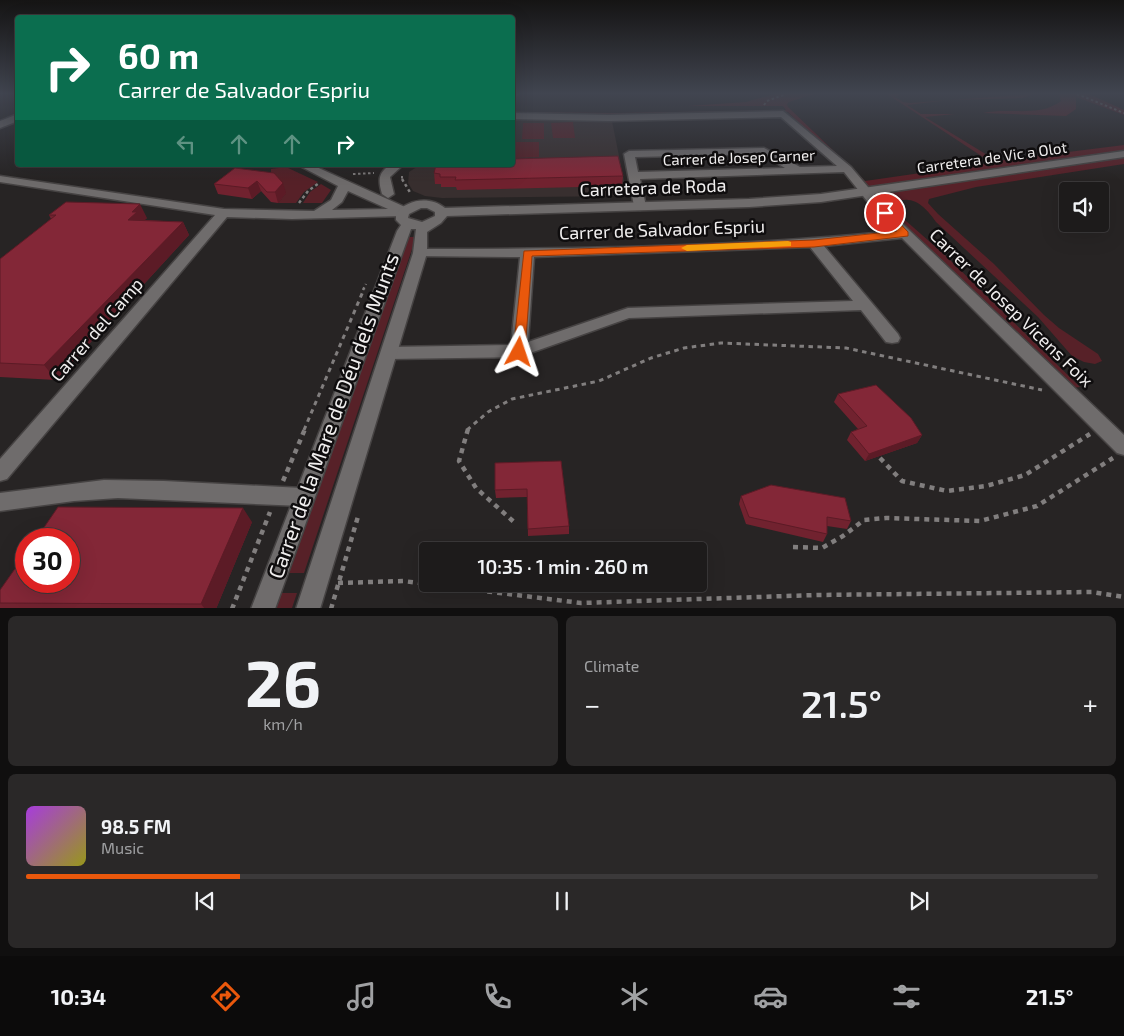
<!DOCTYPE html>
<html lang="en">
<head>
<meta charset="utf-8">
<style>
  body { margin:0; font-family:"Exo 2",sans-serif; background:#2a2828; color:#f1f3f6; height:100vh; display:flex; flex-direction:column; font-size:19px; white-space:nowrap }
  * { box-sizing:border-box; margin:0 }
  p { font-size:16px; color:#a0a1a3 }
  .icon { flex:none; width:28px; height:28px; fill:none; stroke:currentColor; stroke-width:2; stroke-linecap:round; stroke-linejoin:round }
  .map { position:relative; height:608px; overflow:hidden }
  .panel { display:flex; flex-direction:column; gap:8px; padding:8px; background:#100f0f; flex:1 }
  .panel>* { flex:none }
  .banner { position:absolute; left:15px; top:15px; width:500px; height:152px; border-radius:5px; box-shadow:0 5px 20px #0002,0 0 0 1px #3b393a; background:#0b6e4f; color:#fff; overflow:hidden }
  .tools { position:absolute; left:1059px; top:182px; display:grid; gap:10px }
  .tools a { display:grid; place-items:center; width:50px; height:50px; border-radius:5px; background:#1d1b1b; box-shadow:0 5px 20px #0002,0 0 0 1px #3b393a; font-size:25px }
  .speed { position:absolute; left:15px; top:528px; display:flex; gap:10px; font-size:25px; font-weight:700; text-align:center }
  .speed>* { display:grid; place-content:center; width:65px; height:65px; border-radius:50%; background:#1d1b1b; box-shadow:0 5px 20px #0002,0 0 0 1px #3b393a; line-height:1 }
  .speed .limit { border:8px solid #d22; background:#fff; color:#111 }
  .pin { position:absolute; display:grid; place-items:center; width:42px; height:42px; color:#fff; margin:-21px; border:2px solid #fff; border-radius:50%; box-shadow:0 1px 5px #0007 }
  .me { position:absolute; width:55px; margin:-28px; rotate:5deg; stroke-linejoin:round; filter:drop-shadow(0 0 4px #0008) }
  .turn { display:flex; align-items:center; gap:18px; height:105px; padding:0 20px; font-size:22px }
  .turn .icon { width:65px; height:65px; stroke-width:2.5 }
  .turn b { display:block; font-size:35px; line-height:42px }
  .lanes { display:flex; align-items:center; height:48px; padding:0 20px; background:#0003; justify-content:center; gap:25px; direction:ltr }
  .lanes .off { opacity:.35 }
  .big { font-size:38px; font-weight:600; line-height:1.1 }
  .panel .widget { flex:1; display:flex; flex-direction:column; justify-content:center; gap:8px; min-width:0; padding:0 18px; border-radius:8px; background:#2a2828 }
  .panel .dial { align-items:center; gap:0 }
  .dial b { font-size:65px; line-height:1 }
  .song { display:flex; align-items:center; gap:15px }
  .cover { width:60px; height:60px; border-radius:8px; background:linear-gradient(135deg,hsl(280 70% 55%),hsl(60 70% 35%)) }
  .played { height:5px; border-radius:2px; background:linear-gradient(90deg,#ea580c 20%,#3b393a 20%) }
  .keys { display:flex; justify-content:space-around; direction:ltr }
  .heat { display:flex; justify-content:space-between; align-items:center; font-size:28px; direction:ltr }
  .panel .tiles { flex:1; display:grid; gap:8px; grid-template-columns:1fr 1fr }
  .widget:last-child { grid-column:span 2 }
  .trip { position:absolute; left:419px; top:542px; width:288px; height:50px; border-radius:5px; background:#1d1b1b; box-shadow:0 5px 20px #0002,0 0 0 1px #3b393a; font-weight:600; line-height:50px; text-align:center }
  .tab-bar { display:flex; height:80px; justify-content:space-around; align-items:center; background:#0c0b0b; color:#a0a1a3 }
  .tab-bar .icon { width:35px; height:35px }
  .tab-bar .selected { color:#ea580c }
  .tab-bar b { font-size:22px; color:#f1f3f6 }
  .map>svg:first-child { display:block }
  .built { fill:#382f2f }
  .green { fill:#572128 }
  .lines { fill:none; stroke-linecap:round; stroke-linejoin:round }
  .street-casing { stroke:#464343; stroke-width:3 }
  .secondary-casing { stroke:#464343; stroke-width:3 }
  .path-far3 { stroke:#817e7e; stroke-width:2; stroke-dasharray:2.5 2.5; stroke-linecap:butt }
  .path-far2 { stroke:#817e7e; stroke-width:2.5; stroke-dasharray:3 3; stroke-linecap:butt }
  .path-far1 { stroke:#817e7e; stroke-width:3; stroke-dasharray:4.5 4.5; stroke-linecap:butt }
  .path { stroke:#817e7e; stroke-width:4.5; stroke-dasharray:5 5; stroke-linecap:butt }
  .street { fill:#6f6c6c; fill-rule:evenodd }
  .secondary { fill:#6f6c6c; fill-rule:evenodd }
  .wall { fill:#71222f }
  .shaded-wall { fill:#5c1b26 }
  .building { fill:#832737; stroke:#5c1b26 }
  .route { fill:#ea580c; stroke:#983908 }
  .slow { fill:#f59e0b }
  .labels { text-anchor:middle; stroke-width:5; stroke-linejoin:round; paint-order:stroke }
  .far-street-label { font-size:15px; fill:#f0eeee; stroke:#0f0d0e }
  .street-label { font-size:18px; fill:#f0eeee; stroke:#0f0d0e }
  .near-street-label { font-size:21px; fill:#f0eeee; stroke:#0f0d0e }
</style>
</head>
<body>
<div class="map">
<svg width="1124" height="609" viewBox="0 0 1124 609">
  <rect width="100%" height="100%" fill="#272424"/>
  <path class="built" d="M513 120 612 121 627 196 442 198 425 196 413 191 408 183 409 172 420 165H512Z"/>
  <path class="green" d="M774 94H814L789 102 787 104 788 107 865 181 990 163 989 161 887 94H900L895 97 903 102 910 103 1033 94 1023 98 949 100 907 105 921 114H955L925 117 997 161 1124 145V164L976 187 929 199 928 203 938 214 994 264 1044 315 1059 328 1098 354 1102 361 1095 364 1084 362 1072 356 1038 317 936 222C927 209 913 193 895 203L898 211 905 220 947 257 1080 387 1072 388 788 112 642 115 513 114 512 112 616 113 786 110 783 106H688L746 102Z
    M1059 94H1089L1124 110V115L1076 97V109L1066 116 983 113C1008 107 1039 118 1061 101Z
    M573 122 575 138H553L551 123Z
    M523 123H544V139H522Z
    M513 142H539V157L513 158Z
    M286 167 318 182 304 192 296 203H278L286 193 271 174V169Z
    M321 184 331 190 322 203H303L310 192Z
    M407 237H416L304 573H289Z
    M281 593H297L292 608H276Z"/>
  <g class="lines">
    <g class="street-casing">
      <path id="street" d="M512 94H518L512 98Z
        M783 111 851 167 879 200 910 231 1124 435V455L1117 453 902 238 824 246 898 334 900 338 898 342 892 343 886 342 861 310 629 318 519 357 389 359 383 357 381 353 383 349 389 347 511 345 520 257 415 256 413 253 420 249C578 249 738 247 895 231L871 206 844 172 640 179 646 206 640 210 634 206 624 154 629 151 764 148 800 167 837 166 781 117 609 121 512 119V113L609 115ZM762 154 785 168 638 172 635 157ZM810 247 853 301 628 308 528 342 534 257Z
        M18 114V121L0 128V121Z
        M298 165H312L405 207 409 212 403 216 292 219 227 217 7 479 0 481V459L215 215 0 182V176L224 209 314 211 331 200 338 186ZM348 191 388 209 332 210 342 202Z
        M390 165H403L390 177 394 194 388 198 382 194C378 180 378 173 390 165Z
        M104 480 164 481 302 488 309 491 312 497 309 503 302 506 118 498 74 501 0 511V493Z"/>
    </g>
    <g class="secondary-casing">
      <path id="secondary" d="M1124 151V157L821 202 749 207 447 216 441 223 427 232V253L320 609H296L413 253 416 229H411L275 609H251L397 231 401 225 396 220V214C407 199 430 196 445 208L749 199 821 194ZM421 208H427L435 212V216L422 222 408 218 409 214Z"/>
    </g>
    <path class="path-far3" d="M1077 94 1124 113
      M764 105 767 101 786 94
      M353 174 374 173
      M402 176V181"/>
    <path class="path-far2" d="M402 179 411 194
      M299 203 308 191 319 183
      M363 290 366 284"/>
    <path class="path-far1" d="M304 430 364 289
      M467 430 488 412 512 399 599 381 651 358 684 348 721 343 846 348 1042 390"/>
    <path class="path" d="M468 429 459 461 476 488 514 522
      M880 458 902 481 947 491 986 486 1025 475 1090 434
      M283 481 305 429
      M793 547 822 548 843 536 864 520 886 518 980 521 1037 506 1113 458
      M338 583 403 581 581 603 817 595 1092 592 1124 597
      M232 609 270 512
      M331 609 359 513"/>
    <use href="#street" class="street"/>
    <use href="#secondary" class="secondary"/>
  </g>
  <path class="wall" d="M235 168 286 193 278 203 271 202 261 191 252 199 218 194 214 184Z
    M434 173 623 176 622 186 457 190 456 187H441V184H435Z
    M49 215 147 218 144 220 183 222 189 235 56 380 0 377V259L51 219Z
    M838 394 922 435 917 443 865 461 847 440 851 432 858 429 834 402Z
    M561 461 569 526V534L528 536 527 497 496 498 495 490Z
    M741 496 851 521 847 529 827 526V534L823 542 746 524 739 504Z
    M252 522 216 609H0V590Z"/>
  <path class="shaded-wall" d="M514 112 515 121 513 138V129Z
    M257 181 261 191 252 199 248 188Z
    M283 183 286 193 278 203 275 192Z
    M140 204 147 218 142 223 128 220 132 212Z
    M183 222 189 235 56 380 44 365Z
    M922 435 917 443 865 461 869 454Z
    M243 508 252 522 216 609H205L201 604Z"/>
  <path class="building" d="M512 112H514L513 129H512Z
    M618 156 623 176 455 180 456 177H440V174L434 173 436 165H512V159Z
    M235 168 274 173 283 183 275 192H267L257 181 248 188 214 184Z
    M66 202 140 204 132 212H137L128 220 183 222 44 365 0 363V259L56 215H49Z
    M876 385 911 418 922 435 869 454 851 432 867 426 838 394Z
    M561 461 569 526 528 529 527 489 495 490V463Z
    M771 485 845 498 851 521 827 517V534L749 517 741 496Z
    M58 507 243 508 201 604 0 603V590L26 553V581H69V539H36Z"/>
  <linearGradient id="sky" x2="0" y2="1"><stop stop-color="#151414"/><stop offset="0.52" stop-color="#414550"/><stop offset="1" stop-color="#414550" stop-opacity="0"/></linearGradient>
  <rect width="1124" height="180" fill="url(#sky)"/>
  <path class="route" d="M885 210 888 211 908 232V236L814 247 532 256 525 352 519 356 513 352 524 251 814 240 897 231 880 213Z"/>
  <path class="slow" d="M788 241 791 242V246L687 251 681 248 687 245Z"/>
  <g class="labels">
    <g class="far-street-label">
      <text transform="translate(739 158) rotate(-2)" y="5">Carrer de Josep Carner</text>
      <text transform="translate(992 158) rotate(-8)" y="5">Carretera de Vic a Olot</text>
    </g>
    <g class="street-label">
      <text transform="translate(653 188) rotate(-2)" y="6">Carretera de Roda</text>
      <text transform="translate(662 230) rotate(-2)" y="6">Carrer de Salvador Espriu</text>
      <text transform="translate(1011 308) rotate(44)" y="6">Carrer de Josep Vicens Foix</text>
      <text transform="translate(97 330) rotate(-49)" y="6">Carrer del Camp</text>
    </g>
    <g class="near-street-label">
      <text transform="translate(334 416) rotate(-70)" y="7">Carrer de la Mare de Déu dels Munts</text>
    </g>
  </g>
</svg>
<div class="tools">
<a><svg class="icon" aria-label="sound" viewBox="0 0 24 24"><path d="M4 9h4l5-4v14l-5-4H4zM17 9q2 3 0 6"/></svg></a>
</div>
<div class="speed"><div class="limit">30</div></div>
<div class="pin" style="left:885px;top:213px;background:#d93025"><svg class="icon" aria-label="arrive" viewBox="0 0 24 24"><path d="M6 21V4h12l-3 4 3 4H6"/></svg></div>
<svg class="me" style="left:519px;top:352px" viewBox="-20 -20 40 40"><path d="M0-17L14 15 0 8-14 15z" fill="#ea580c" stroke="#fff" stroke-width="4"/></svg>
<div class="trip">10:35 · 1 min · 260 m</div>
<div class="banner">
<div class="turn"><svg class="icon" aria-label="right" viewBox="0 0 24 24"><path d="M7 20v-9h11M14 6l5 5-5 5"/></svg><div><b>60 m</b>Carrer de Salvador Espriu</div></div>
<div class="lanes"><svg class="icon off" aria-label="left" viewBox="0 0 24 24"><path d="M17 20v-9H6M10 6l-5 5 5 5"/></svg><svg class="icon off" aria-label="ahead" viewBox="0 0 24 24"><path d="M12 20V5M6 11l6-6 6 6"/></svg><svg class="icon off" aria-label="ahead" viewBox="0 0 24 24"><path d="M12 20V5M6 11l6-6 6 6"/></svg><svg class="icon" aria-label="right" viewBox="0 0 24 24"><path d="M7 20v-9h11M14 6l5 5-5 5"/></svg></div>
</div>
</div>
<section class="panel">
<div class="tiles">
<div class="widget dial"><b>26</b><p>km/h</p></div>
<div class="widget"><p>Climate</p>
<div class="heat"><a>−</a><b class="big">21.5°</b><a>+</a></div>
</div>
<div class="widget">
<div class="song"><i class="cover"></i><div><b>98.5 FM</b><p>Music</p></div></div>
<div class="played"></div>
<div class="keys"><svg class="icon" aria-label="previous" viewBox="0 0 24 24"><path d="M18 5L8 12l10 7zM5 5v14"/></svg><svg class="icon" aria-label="pause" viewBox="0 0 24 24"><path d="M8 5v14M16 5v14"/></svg><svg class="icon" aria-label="next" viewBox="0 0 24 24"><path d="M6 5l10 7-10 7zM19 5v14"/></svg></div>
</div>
</div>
</section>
<nav class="tab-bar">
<b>10:34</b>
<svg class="icon selected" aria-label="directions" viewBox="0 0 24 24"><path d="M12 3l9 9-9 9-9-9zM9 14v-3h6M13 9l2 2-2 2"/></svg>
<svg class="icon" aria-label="music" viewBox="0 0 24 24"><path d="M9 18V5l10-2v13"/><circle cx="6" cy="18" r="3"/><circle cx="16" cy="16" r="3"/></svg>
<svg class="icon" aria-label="phone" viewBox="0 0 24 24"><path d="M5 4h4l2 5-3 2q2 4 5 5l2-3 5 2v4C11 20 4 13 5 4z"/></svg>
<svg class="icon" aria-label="climate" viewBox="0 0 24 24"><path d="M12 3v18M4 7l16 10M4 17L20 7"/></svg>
<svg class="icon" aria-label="car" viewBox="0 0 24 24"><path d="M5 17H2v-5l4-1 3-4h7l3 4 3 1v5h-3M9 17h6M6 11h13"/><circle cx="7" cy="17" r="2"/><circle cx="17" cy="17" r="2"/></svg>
<svg class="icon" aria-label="filters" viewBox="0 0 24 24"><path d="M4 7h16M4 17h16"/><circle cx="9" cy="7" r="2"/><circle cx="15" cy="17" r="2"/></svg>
<b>21.5°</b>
</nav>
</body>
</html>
